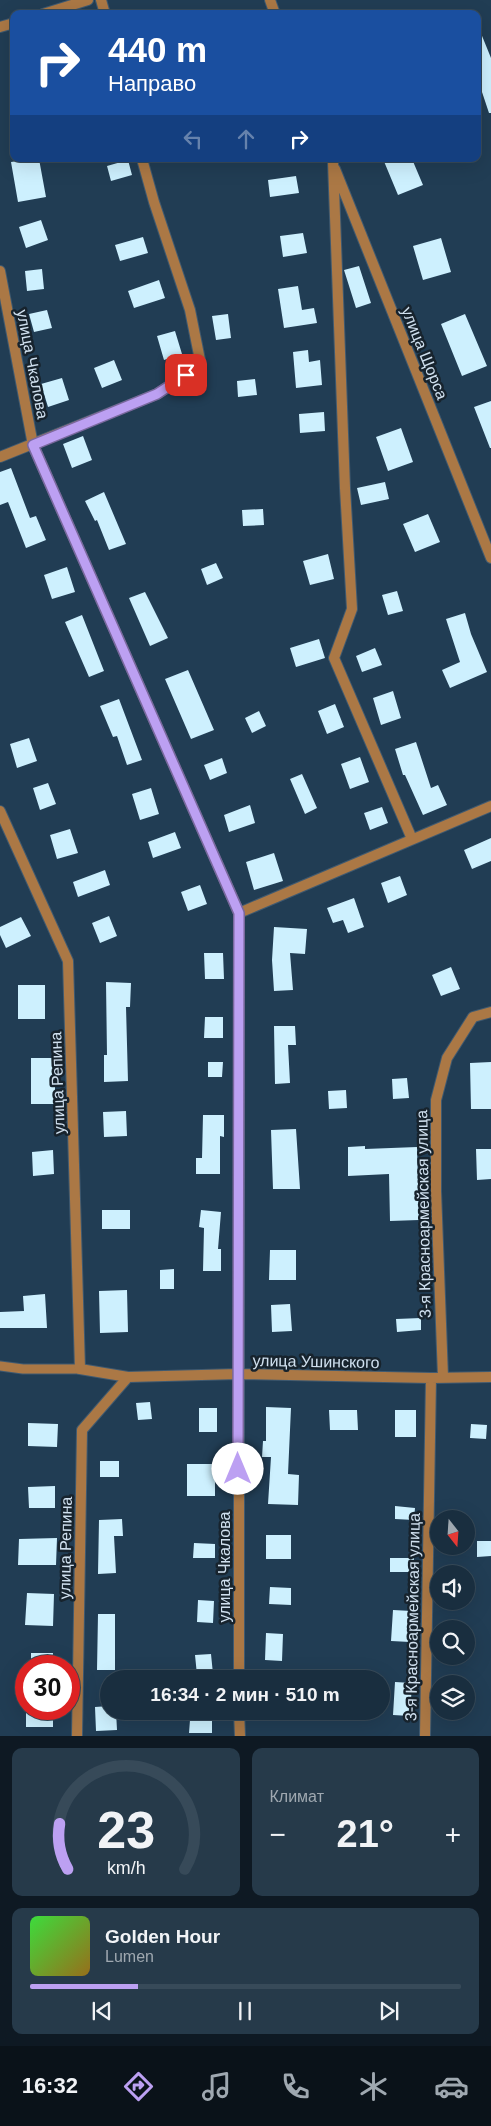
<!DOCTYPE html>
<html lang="ru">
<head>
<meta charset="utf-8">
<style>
  body { margin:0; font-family:Helvetica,sans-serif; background:#263a4a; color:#f1f3f6; height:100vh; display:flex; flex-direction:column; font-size:19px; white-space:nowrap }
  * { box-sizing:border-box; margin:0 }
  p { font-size:16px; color:#9fa8b0 }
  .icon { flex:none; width:28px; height:28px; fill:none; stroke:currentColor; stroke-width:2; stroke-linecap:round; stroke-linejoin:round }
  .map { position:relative; height:1736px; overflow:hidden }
  .side { display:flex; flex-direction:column; gap:12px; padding:12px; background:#0e1923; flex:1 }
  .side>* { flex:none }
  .guide { position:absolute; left:10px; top:10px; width:471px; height:152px; border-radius:10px; box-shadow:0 5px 20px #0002,0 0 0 1px #374a59; background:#1a4fa0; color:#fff; overflow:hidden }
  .needle { width:32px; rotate:163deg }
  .fabs { position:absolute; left:430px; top:1510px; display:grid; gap:10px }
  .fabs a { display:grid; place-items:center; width:45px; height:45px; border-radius:50%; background:#192e3f; box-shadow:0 5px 20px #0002,0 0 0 1px #374a59; font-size:25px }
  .speed { position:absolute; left:15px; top:1655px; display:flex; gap:10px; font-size:25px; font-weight:700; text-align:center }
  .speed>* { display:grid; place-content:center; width:65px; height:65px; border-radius:50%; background:#192e3f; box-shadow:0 5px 20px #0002,0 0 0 1px #374a59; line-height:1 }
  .speed .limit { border:8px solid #d22; background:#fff; color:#111 }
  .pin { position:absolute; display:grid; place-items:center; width:42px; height:42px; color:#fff; margin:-21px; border-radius:10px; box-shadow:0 2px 8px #0006 }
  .me { position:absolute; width:55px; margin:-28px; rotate:0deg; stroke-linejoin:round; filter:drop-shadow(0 0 4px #0008) }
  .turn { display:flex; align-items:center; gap:18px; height:105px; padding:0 15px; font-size:22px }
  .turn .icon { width:65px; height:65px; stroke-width:2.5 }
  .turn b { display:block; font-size:35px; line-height:42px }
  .lanes { display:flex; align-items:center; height:48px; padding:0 15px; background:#0003; justify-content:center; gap:25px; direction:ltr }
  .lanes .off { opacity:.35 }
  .big { font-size:38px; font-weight:700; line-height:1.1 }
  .side .widget { flex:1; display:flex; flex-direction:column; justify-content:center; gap:8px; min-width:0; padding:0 18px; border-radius:10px; background:#263a4a }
  .side .dial { align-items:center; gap:0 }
  .dial svg { height:130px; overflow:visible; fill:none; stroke:#374a59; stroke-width:7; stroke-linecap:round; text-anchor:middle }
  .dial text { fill:#f1f3f6; stroke:none }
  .song { display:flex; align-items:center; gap:15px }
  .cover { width:60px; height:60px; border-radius:8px; background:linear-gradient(135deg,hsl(120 70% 55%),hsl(40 70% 35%)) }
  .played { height:5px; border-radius:2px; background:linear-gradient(90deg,#bca0f2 25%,#374a59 25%) }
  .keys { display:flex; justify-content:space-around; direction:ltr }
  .heat { display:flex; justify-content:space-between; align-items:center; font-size:28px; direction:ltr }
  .side .tiles { flex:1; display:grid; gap:12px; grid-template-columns:1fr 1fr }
  .widget:last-child { grid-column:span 2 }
  .trip { position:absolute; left:100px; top:1670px; width:290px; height:50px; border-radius:25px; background:#192e3f; box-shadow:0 5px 20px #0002,0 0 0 1px #374a59; font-weight:700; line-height:50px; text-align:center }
  .dock { display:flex; height:80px; justify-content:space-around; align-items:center; background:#0a1219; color:#9fa8b0 }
  .dock .icon { width:35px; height:35px }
  .dock .selected { color:#bca0f2 }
  .dock b { font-size:22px; color:#f1f3f6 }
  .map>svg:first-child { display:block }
  .building { fill:#cdf0fe }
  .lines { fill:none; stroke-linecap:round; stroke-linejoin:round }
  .lane-casing { stroke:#405a70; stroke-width:11 }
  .street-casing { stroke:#405a70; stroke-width:12 }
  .lane { stroke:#ab7845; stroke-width:9 }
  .street { stroke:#ab7845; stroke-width:10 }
  .route-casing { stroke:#7a689d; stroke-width:12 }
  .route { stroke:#bca0f2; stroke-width:9 }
  .labels { text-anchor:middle; stroke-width:5; stroke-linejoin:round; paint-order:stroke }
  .street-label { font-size:16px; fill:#d0e0ef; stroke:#17232d }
</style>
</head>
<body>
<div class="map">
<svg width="491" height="1736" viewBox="0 0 491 1736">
  <rect width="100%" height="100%" fill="#213d54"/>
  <path class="building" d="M478 26 491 58V113H489L478 80Z
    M32 159H39L46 197 18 202 11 162Z
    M383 159H412L423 185 398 195Z
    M128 160 132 175 111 181 107 166Z
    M296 176 299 193 270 197 268 180Z
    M41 220 48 240 26 248 19 227Z
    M303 233 307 253 283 257 280 236Z
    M143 237 148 253 120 261 115 245Z
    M441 238 451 272 423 280 413 246Z
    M359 266 371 303 356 308 344 270Z
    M42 269 44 289 27 291 25 271Z
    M159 280 165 298 134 308 128 291Z
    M298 286 302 310 314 308 317 323 284 328 278 289Z
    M47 310 52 328 34 332 29 314Z
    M228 314 231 338 216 340 212 316Z
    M465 314 487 366 462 376 441 324Z
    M175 331 182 354 164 360 157 336Z
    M308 350 309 362 320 360 322 385 296 388 293 352Z
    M114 360 122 380 102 388 94 368Z
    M62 378 69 400 48 407 41 384Z
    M255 379 257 395 238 397 237 381Z
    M491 401V448H490L474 407Z
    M324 412 325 431 300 433 299 414Z
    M401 428 413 462 388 471 376 437Z
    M83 436 92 460 72 468 63 444Z
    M11 468 30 518 36 516 46 540 26 548 8 502 0 505V472Z
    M385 482 389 499 361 505 357 488Z
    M104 492 126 544 109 550 97 520 95 521 85 501Z
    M263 509 264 525 243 526 242 510Z
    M428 514 440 542 415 552 403 524Z
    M328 554 334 579 310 585 303 561Z
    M216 563 223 578 207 585 201 569Z
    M67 567 75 592 52 599 44 575Z
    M397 591 403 611 388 615 382 595Z
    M145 592 168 638 150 646 129 598Z
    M465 613 471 634 487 672 450 688 442 670 460 662 446 619Z
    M82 615 104 671 89 677 65 622Z
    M319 639 325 658 296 667 290 648Z
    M375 648 382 665 362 672 356 656Z
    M188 670 214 730 191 739 165 679Z
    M393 691 401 718 381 725 373 698Z
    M119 699 142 760 127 765 117 736 113 737 100 706Z
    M335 704 344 727 327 734 318 711Z
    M259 711 266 726 252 733 245 718Z
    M29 738 37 761 17 768 10 744Z
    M416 742 431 788 438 785 447 805 423 815 405 775H403L395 749Z
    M360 757 369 782 350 789 341 764Z
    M222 758 227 773 210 780 204 765Z
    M302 774 317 808 305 814 290 779Z
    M48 783 56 804 40 810 33 788Z
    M151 788 159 814 140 820 132 794Z
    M250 805 255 823 229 832 224 815Z
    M382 807 388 823 370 830 364 813Z
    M70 829 78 853 57 859 50 835Z
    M175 832 181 848 153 858 148 842Z
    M491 838V861L472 869 464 850Z
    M274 853 283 881 254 890 246 862Z
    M105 870 110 885 78 897 73 882Z
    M400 876 407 895 388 903 381 883Z
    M200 885 207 904 188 911 181 892Z
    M354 898 364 927 348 933 343 920 333 923 327 908Z
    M109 916 117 936 100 943 92 923Z
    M21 917 31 936 6 948 0 935V927Z
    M274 927 307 929 305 954 290 953 293 990 274 991 272 960Z
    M204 953H223L224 979H205Z
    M451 967 460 989 441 996 432 975Z
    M106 982 131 983 130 1007H126L128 1081 104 1082V1055H107Z
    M18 985H45V1019H18Z
    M205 1017H223V1038H204Z
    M274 1026H295L296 1045H288L290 1083 275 1084Z
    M31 1058H55V1104H31Z
    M208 1062H223L222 1077H208Z
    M491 1062V1109H471L470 1063Z
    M407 1078 409 1098 393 1099 392 1079Z
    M346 1090 347 1108 329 1109 328 1091Z
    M126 1111 127 1136 104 1137 103 1112Z
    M203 1115H224V1137L220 1136V1174H196V1158H202Z
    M296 1129 300 1189H273L271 1130Z
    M365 1146V1149L417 1147 419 1220 390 1221 389 1174 348 1176V1147Z
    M476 1149H491V1179L477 1180Z
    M53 1150 54 1174 33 1176 32 1152Z
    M102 1210H130V1229H102Z
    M201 1210 221 1212 218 1249H221V1271H203L204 1228 199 1227Z
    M270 1250H296V1280H269Z
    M174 1269V1289H160V1270Z
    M127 1290 128 1332 100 1333 99 1291Z
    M45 1294 47 1328H0V1312L24 1311 23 1296Z
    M290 1304 292 1331 272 1332 271 1305Z
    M421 1318V1330L397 1332 396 1319Z
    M150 1402 152 1419 138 1420 136 1403Z
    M266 1407 291 1408 288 1474 299 1475 298 1505 268 1504 271 1457H262L263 1441H266Z
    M199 1408H217V1432H199Z
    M329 1410H357L358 1430H330Z
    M395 1410H416V1437H395Z
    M28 1423 58 1424 57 1447 28 1446Z
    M471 1424 487 1425 486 1439 470 1438Z
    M100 1461H119V1477H100Z
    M187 1464H215V1496H187Z
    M55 1486V1508H29L28 1487Z
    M395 1506 415 1508 414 1520 395 1519Z
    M122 1519 123 1536H114L116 1573 98 1574 99 1520Z
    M266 1535H291V1559H266Z
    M57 1538 56 1565H18L19 1539Z
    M477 1541H491V1556L477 1557Z
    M194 1543 215 1544V1558H193Z
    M390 1558H414V1572H390Z
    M270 1587 291 1588V1605L269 1604Z
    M27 1593 54 1594 53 1626 25 1625Z
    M198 1600 214 1601 213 1623 197 1622Z
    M393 1610 412 1611 410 1642 391 1641Z
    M98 1614H115V1670H97Z
    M266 1633 283 1634 282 1661 265 1660Z
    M31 1653H53L52 1666H31Z
    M211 1654 213 1674 197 1675 195 1655Z
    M395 1682 412 1683 410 1716 393 1715Z
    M109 1706V1711H116L117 1730 96 1731 95 1707Z
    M26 1709H53V1727H26Z
    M190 1720 212 1721V1733H189Z"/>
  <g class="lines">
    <g class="lane-casing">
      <path id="lane" d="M0 1366 23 1369H80"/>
    </g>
    <g class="street-casing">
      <path id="street" d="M101 0 105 14
        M270 0 275 14
        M43 14 88 0
        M0 27 14 23
        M333 162 345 488 352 609 334 658 412 839
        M335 169 491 558
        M0 271 33 445 239 913V1679
        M0 457 157 394 201 365 190 310 154 202 142 159
        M0 811 68 961 80 1369 128 1377 238 1374 431 1378 491 1377
        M239 913 491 806
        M443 1377 436 1191V1100L447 1058 473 1017 491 1012
        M239 1711 240 1736
        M77 1736 82 1430 128 1377
        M425 1736 431 1378"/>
    </g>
    <use href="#lane" class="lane"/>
    <use href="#street" class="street"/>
  </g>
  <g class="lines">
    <g class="route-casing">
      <path id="route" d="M186 375 157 394 33 445 239 913 238 1469"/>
    </g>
    <use href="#route" class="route"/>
  </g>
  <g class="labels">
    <g class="street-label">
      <text transform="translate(425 353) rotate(68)" y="6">улица Щорса</text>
      <text transform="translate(33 364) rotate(79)" y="6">улица Чкалова</text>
      <text transform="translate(57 1083) rotate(-92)" y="6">улица Репина</text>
      <text transform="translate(423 1214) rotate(-91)" y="6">3-я Красноармейская улица</text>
      <text transform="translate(316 1361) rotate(1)" y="6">улица Ушинского</text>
      <text transform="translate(65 1548) rotate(-89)" y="6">улица Репина</text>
      <text transform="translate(224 1567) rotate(-90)" y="6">улица Чкалова</text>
      <text transform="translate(412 1617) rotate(-89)" y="6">3-я Красноармейская улица</text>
    </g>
  </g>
</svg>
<div class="fabs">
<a><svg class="needle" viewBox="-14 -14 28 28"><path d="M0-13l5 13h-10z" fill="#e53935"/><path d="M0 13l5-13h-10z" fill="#9fa8b0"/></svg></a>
<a><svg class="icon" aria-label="sound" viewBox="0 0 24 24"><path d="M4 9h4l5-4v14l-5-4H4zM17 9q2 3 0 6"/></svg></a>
<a><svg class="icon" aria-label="search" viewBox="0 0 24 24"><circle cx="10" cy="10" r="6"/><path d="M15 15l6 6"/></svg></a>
<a><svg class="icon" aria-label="layers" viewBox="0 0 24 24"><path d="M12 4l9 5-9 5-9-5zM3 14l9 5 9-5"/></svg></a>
</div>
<div class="speed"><div class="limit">30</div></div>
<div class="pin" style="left:186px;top:375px;background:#d93025"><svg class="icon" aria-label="arrive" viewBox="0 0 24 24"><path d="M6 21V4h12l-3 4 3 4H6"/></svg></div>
<svg class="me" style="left:238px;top:1469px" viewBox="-20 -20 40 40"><circle r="19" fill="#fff"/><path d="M0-13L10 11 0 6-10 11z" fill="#bca0f2"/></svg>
<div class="trip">16:34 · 2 мин · 510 m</div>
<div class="guide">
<div class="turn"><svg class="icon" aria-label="right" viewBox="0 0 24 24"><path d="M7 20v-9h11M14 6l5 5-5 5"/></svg><div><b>440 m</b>Направо</div></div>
<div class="lanes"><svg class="icon off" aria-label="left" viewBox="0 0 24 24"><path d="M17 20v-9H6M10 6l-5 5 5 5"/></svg><svg class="icon off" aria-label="ahead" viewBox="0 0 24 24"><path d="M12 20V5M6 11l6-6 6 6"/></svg><svg class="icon" aria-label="right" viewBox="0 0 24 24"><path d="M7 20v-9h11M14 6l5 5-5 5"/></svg></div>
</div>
</div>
<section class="side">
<div class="tiles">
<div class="widget dial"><svg viewBox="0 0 100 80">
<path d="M14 69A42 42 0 1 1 86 69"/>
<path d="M14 69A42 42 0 0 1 9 41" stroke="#bca0f2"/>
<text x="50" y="56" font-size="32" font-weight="700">23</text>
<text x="50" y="72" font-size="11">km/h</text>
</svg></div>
<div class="widget"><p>Климат</p>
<div class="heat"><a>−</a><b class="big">21°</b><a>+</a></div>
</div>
<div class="widget">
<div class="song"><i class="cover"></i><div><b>Golden Hour</b><p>Lumen</p></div></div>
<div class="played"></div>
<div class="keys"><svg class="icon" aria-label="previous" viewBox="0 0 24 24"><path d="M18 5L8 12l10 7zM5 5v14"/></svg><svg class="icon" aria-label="pause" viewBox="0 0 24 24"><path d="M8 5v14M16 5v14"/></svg><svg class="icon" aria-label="next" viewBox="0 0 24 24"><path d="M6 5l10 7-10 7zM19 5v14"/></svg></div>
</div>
</div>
</section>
<nav class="dock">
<b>16:32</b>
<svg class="icon selected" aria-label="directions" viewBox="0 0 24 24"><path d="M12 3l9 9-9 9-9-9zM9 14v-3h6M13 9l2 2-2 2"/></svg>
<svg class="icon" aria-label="music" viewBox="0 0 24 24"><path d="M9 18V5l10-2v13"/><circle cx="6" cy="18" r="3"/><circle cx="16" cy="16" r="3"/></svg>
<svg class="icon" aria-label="phone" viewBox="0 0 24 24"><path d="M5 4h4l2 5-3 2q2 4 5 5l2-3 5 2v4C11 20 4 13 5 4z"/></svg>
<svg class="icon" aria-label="climate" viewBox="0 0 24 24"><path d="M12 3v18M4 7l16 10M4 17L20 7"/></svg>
<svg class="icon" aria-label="car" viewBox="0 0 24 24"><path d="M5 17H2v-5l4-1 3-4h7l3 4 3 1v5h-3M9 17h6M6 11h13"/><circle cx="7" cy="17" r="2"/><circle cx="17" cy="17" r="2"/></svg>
</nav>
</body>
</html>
